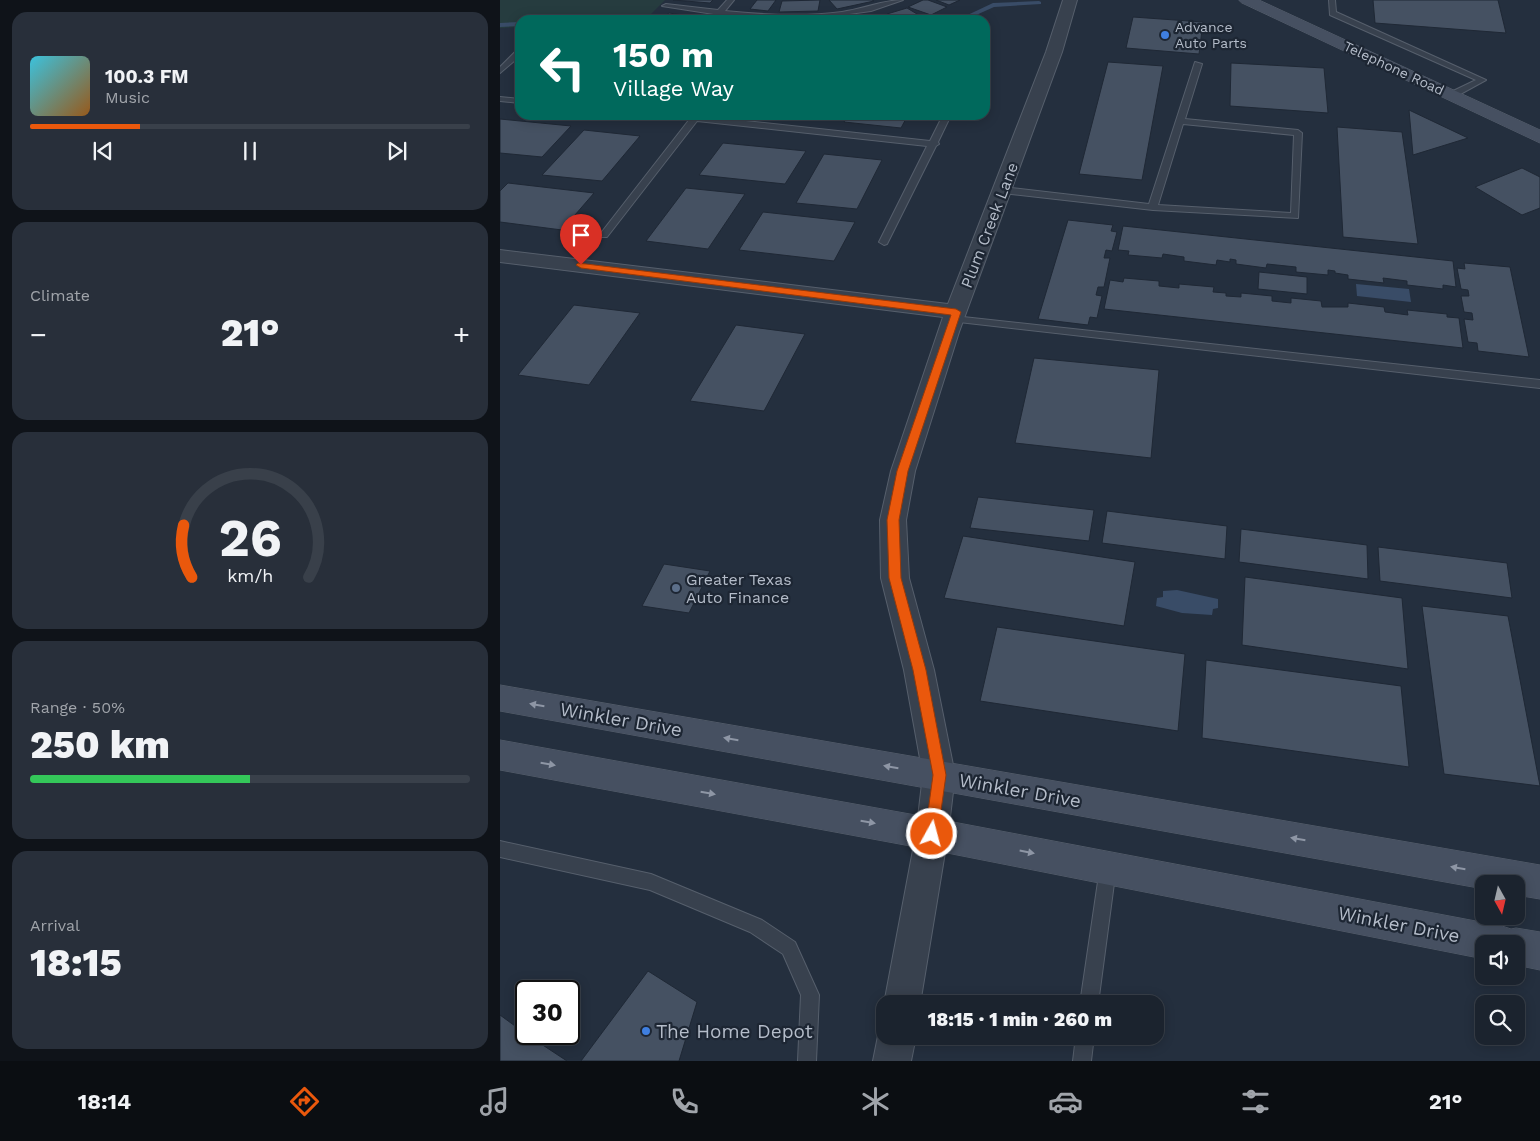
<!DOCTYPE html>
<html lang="en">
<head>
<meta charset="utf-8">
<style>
  body { margin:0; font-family:"Work Sans",sans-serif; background:#282f3a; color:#f1f3f6; height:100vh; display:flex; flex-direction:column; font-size:19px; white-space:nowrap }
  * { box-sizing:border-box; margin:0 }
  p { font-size:16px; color:#a0a4aa }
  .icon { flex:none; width:28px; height:28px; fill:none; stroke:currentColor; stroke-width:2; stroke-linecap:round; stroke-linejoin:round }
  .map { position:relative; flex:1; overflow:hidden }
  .side { display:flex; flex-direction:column; gap:12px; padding:12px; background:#0f1319; width:500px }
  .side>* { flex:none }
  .hud { position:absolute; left:15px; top:15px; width:475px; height:105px; border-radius:15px; box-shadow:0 2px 12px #0003,0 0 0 1px #39404a; background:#00695c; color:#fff; overflow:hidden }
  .needle { width:32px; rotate:172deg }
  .buttons { position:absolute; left:975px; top:875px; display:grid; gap:10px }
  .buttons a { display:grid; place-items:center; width:50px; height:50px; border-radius:10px; background:#1b232e; box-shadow:0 2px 12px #0003,0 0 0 1px #39404a; font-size:25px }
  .speed { position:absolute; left:15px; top:980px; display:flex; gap:10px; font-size:25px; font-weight:700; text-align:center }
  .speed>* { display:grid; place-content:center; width:65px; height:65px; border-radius:50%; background:#1b232e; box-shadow:0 2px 12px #0003,0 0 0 1px #39404a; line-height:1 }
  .speed .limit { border:2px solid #111; border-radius:8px; background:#fff; color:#111 }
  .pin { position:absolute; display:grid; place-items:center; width:42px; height:42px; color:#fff; margin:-51px -21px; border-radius:50% 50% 50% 0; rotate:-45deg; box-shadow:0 0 5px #0007 }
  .pin .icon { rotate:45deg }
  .me { position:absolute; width:55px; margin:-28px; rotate:7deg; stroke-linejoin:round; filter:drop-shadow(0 0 4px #0008) }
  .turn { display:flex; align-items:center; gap:18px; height:105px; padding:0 15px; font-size:22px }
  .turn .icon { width:65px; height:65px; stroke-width:2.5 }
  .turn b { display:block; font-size:35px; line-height:42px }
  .big { font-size:38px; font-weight:800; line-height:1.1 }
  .side .tile { flex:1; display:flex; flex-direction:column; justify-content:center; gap:8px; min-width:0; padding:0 18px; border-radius:15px; background:#282f3a }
  .side .dial { align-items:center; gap:0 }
  .dial svg { height:130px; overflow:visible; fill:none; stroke:#39404a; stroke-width:7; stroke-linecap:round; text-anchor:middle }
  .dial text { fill:#f1f3f6; stroke:none }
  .song { display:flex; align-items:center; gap:15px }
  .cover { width:60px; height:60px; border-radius:8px; background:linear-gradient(135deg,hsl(190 70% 55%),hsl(30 70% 35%)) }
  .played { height:5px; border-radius:2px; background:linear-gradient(90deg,#ea580c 25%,#39404a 25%) }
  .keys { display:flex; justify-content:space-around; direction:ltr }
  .heat { display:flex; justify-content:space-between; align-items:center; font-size:28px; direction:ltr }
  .charge { height:8px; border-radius:4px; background:linear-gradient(90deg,#34c759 50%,#39404a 0) }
  .trip { position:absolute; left:376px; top:995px; width:288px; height:50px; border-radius:15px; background:#1b232e; box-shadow:0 2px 12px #0003,0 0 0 1px #39404a; font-weight:800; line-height:50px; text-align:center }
  .tab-bar { display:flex; height:80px; justify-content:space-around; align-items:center; background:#0b0e12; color:#a0a4aa }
  .tab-bar .icon { width:35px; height:35px }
  .tab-bar .active { color:#ea580c }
  .tab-bar b { font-size:22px; color:#f1f3f6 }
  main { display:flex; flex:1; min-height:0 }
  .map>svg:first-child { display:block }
  .green { fill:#263c3f }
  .water { fill:#394c67 }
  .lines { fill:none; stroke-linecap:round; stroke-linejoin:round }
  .stream { fill:#394c67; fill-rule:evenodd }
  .building { fill:#455162; stroke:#1f2835 }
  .lane-casing { stroke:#565f6c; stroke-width:2 }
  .street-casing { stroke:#565f6c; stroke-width:2 }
  .secondary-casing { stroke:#565f6c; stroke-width:1 }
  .lane { fill:#38414e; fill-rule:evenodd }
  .street { fill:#38414e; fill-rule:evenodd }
  .secondary { fill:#465061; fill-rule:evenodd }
  .oneway { fill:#8e96a5 }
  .route { fill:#ea580c; stroke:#983908 }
  .shop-dot { fill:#3f7fe0; stroke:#1d2633; stroke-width:2 }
  .service-dot { fill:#5c6f8a; stroke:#1d2633; stroke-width:2 }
  .labels { text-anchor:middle; stroke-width:4.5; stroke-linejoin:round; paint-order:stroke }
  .far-poi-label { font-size:14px; fill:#b4bcc9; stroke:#1d2633; text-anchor:start }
  .far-street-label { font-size:14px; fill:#b4bcc9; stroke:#1d2633 }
  .street-label { font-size:16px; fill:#b4bcc9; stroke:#1d2633 }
  .poi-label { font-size:16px; fill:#b4bcc9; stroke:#1d2633; text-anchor:start }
  .near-street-label { font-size:19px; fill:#b4bcc9; stroke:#1d2633 }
  .near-poi-label { font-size:19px; fill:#b4bcc9; stroke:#1d2633; text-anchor:start }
</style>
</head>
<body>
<main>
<section class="side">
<div class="tile">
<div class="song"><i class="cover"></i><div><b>100.3 FM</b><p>Music</p></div></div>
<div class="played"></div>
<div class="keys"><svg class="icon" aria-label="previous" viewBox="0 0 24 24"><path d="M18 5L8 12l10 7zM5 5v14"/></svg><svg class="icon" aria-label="pause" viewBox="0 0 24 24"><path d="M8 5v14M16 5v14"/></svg><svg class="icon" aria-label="next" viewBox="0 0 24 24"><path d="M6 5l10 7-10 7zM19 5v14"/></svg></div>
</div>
<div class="tile"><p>Climate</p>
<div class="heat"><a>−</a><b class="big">21°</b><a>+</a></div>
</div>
<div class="tile dial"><svg viewBox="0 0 100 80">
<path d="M14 69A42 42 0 1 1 86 69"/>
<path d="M14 69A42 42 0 0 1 9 37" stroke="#ea580c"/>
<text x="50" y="56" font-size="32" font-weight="700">26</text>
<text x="50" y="72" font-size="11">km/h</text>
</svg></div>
<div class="tile"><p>Range · 50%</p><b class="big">250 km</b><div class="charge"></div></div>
<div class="tile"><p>Arrival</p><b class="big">18:15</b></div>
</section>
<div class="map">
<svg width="1040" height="1061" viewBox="0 0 1040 1061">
  <rect width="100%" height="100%" fill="#242f3e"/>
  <path class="green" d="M0 0H165L145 20H20V27L0 28Z"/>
  <path class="water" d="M856 284 909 289 911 302 857 296Z
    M677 590 718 599V608L713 609 712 615 682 613 656 606 657 598 663 597V591Z"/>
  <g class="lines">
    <path class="stream" d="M539 1 541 2V4L494 7 465 20H457L493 3Z
      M20 22V26L0 27V23Z"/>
  </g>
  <path class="building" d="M173 0H213L210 3Z
    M257 0H276L268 11 250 9Z
    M320 0 318 11 279 12 282 1Z
    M329 0H372L374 1 337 9Z
    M423 0H428L447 7 431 15 408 7Z
    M436 0H460L449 5Z
    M873 0H998L1006 33 875 23Z
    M407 8 422 17 414 20H396L387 14Z
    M169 13 190 16 185 20H159Z
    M382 15 388 20H361Z
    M633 17 703 22 699 54 626 48Z
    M608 62 663 66 642 180 579 174Z
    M731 63 824 68 828 113 730 106Z
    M909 110 968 138 913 155Z
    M348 115H408L401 128 344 122Z
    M0 119 71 126 42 157 0 153Z
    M837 127 902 132 918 244 843 237Z
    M84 130 140 136 102 181 42 175Z
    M223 143 306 151 285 184 199 175Z
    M324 154 382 160 357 209 296 203Z
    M1022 168 1040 177V208L1022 215 975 187Z
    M8 183 94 193 62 230 0 222V191Z
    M186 188 245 194 208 249 146 241Z
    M263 212 355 222 334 261 239 250Z
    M568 220 613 225 611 231 617 232 612 251 606 250 604 258H610L604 287H598L596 295 602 296 597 318 590 317 588 325 538 319Z
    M623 226 953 261 956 287 943 285V289L907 285V281L883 278 884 283 848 279V275L835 273V271L828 270V275L796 272V267L767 264 766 268 736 264V260L730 259V262L717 260 716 265 684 261V257L663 254 662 258 628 255 629 251 618 250Z
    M964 263 1010 267 1029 357 978 351 977 343 968 342 964 319 973 320 972 313 964 312 961 296H969L968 290 961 289 957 268 965 269Z
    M759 272 807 277V294L758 289Z
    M624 278 659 281V286L679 288V284L714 287 713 292 726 293V296L741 297V293L772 296V301L791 303V298L821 301 822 307H848V303L884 307 885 312 908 315 907 310 947 314V317L959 318 963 348 604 309 610 280 623 282Z
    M74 305 140 313 89 385 18 375Z
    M236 325 305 334 264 411 190 401Z
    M534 358 659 370 651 458 515 443Z
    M478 497 594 510 589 541 470 528Z
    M607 511 727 526 725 559 602 543Z
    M741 529 867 545 868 579 739 562Z
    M463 536 635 562 624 626 444 598Z
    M878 547 1007 563 1012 598 880 581Z
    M164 564 210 571 189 613 142 606Z
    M745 577 902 598 908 669 742 645Z
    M922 606 1008 616 1040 786 944 774Z
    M497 627 685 654 678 731 480 701Z
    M706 660 901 686 909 767 702 738Z
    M148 971 197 1002 179 1061H81Z
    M0 1015 26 1034 67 1061H0Z"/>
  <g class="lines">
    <g class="lane-casing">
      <path id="lane" d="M227 0H234L225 11C264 15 304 17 342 12 363 9 383 0 403 0L371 11 313 19H284L220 15 162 6 166 4 218 10Z
        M829 0H835L836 12 986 80 955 97H949V93L976 80 830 15Z
        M17 50H20V56L0 73V67Z
        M695 62 702 64 685 119 798 130 802 133 798 218 653 210 502 193 498 190 502 187 649 204ZM683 124 794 135 791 213 658 205Z
        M0 97 20 99V103L0 101Z
        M160 115H201L200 116 430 141 443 115H451L438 142 439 144 436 146 387 244 384 245 379 242 427 146 197 121 107 237H101V233L189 120 164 117Z
        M454 316 1040 380V388L450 321V317Z
        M0 841 151 874 262 920 295 942 319 995 316 1061H298L301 995 283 954 250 932 150 890 0 857Z
        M608 860 614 863 616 868 598 1004H580L600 868 602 863Z
        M576 1036H594L591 1061H573Z"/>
    </g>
    <g class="street-casing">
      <path id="street" d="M563 0H577L562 52 459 332 415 471 406 520 409 578 434 670 455 775 448 834 420 1004H385V1007L384 1004 416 834 423 775 404 670 381 578 380 520 391 471 443 317 0 262V250L448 304 546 52Z
        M385 1022V1036H416L411 1061H373L378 1036Z"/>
    </g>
    <g class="secondary-casing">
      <path id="secondary" d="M739 0H759L1040 130V143L742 3Z
        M0 685 1040 865V899L1016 895V884H984V889L0 711Z
        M0 740 432 818 1002 926 1011 929 1016 928 1040 932V970L1016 965V944H984V959L432 850 0 770Z"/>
    </g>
    <use href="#lane" class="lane"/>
    <use href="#street" class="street"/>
    <use href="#secondary" class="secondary"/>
  </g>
  <defs><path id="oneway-solid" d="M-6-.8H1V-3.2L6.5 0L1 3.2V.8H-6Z" transform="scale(1.25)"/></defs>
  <g class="oneway">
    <use href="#oneway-solid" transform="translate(37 705) rotate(-170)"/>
    <use href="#oneway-solid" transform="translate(231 739) rotate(-170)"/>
    <use href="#oneway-solid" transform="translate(48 764) rotate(10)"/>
    <use href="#oneway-solid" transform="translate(391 767) rotate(-170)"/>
    <use href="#oneway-solid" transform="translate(208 793) rotate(10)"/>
    <use href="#oneway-solid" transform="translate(368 822) rotate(10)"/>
    <use href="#oneway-solid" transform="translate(798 839) rotate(-170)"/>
    <use href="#oneway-solid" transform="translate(527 852) rotate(11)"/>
    <use href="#oneway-solid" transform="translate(958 868) rotate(-170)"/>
  </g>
  <path class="route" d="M78 263 456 309 461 312 408 471 399 520 401 578 426 670 446 775 437 839 432 841 427 839 425 834 433 775 413 670 389 578 387 520 397 471 451 315 81 268 76 265Z"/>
  <g class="shop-dot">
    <circle cx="665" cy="35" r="5"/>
    <circle cx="146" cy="1031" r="5"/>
  </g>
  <circle class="service-dot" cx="176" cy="588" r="5"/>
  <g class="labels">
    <g class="far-poi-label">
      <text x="675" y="32">Advance<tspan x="675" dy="16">Auto Parts</tspan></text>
    </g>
    <g class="far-street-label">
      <text transform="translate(894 68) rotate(25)" y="5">Telephone Road</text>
    </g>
    <g class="street-label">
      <text transform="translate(489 225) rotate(-69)" y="6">Plum Creek Lane</text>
    </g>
    <g class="poi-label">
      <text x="186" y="585">Greater Texas<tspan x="186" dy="18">Auto Finance</tspan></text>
    </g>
    <g class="near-street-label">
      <text transform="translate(121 719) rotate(10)" y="7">Winkler Drive</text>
      <text transform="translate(520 790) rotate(10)" y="7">Winkler Drive</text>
      <text transform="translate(899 924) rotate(11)" y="7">Winkler Drive</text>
    </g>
    <g class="near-poi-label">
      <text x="156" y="1038">The Home Depot</text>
    </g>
  </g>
</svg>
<div class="buttons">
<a><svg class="needle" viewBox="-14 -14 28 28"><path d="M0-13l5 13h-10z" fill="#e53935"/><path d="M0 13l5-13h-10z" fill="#a0a4aa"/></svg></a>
<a><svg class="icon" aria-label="sound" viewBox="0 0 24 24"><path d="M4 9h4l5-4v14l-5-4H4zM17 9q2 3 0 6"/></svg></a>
<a><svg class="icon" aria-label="search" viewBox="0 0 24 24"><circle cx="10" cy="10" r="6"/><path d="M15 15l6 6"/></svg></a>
</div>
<div class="speed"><div class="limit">30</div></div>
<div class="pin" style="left:81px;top:265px;background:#d93025"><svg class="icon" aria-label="arrive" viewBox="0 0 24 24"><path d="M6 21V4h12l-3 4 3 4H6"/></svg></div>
<svg class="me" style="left:432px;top:834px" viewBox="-20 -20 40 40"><circle r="17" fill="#ea580c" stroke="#fff" stroke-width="3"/><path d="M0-11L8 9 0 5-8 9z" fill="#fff"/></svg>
<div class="trip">18:15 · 1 min · 260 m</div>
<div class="hud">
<div class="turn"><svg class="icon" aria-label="left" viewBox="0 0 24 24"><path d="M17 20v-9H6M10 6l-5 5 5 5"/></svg><div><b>150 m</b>Village Way</div></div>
</div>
</div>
</main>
<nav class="tab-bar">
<b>18:14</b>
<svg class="icon active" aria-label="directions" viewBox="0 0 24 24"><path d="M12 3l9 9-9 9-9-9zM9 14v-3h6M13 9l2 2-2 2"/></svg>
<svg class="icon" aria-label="music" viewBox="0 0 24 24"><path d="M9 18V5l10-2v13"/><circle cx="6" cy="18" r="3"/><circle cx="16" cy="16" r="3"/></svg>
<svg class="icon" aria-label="phone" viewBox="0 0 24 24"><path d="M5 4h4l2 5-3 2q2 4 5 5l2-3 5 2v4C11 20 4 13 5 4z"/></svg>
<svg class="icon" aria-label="climate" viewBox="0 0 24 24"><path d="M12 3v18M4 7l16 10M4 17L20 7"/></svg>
<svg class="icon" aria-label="car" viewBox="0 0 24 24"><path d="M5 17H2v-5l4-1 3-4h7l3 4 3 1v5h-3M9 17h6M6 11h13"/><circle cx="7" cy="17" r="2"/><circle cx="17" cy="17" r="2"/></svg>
<svg class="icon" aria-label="filters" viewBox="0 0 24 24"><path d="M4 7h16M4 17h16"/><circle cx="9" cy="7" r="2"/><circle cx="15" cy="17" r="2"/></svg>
<b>21°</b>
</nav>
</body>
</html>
